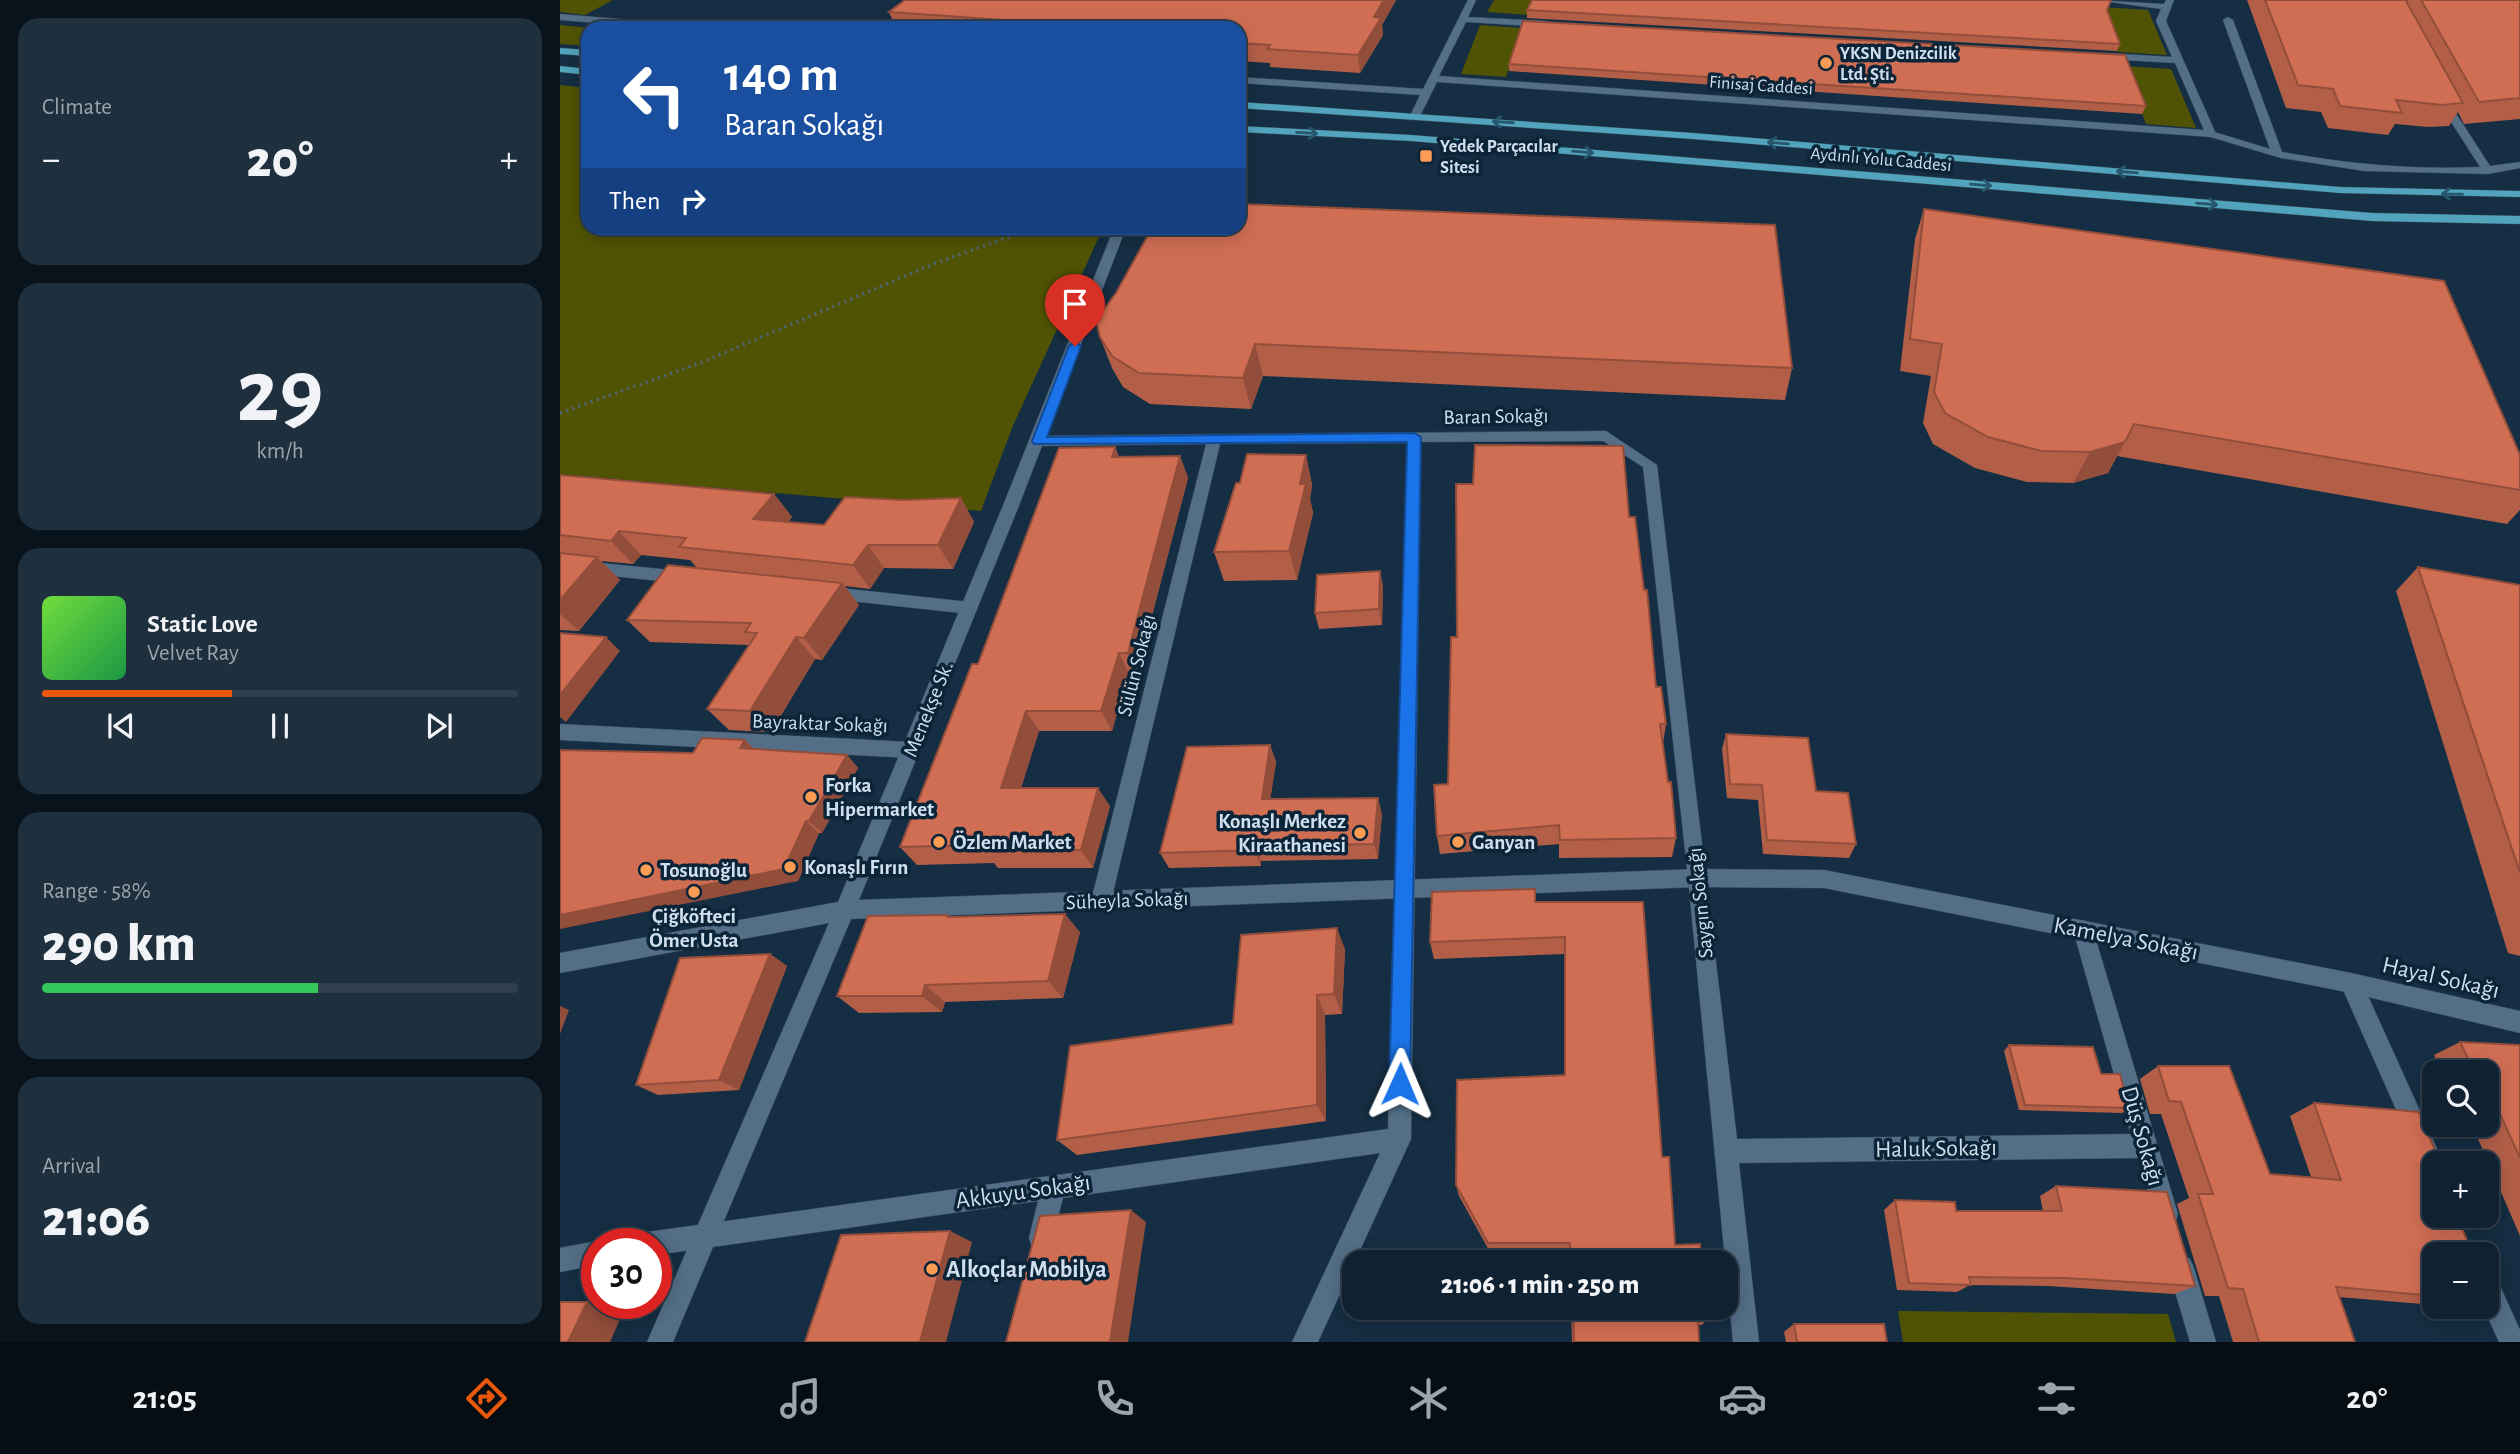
<!DOCTYPE html>
<html lang="en">
<head>
<meta charset="utf-8">
<style>
  body { margin:0; font-family:"Alegreya Sans",sans-serif; background:#1e2f3e; color:#f1f3f6; height:100vh; display:flex; flex-direction:column; font-size:26px; white-space:nowrap }
  * { box-sizing:border-box; margin:0 }
  p { font-size:23px; color:#9ca4ac }
  .icon { flex:none; width:38px; height:38px; fill:none; stroke:currentColor; stroke-width:2; stroke-linecap:round; stroke-linejoin:round }
  .map { position:relative; flex:1; overflow:hidden }
  .sheet { display:flex; flex-direction:column; gap:18px; padding:18px; background:#09131c; width:560px }
  .sheet>* { flex:none }
  .guide { position:absolute; left:21px; top:21px; width:665px; height:214px; border-radius:21px; box-shadow:0 4px 18px #0003,0 0 0 2px #303f4d; background:#1a4fa0; color:#fff; overflow:hidden }
  .buttons { position:absolute; left:1862px; top:1060px; display:grid; gap:14px }
  .buttons a { display:grid; place-items:center; width:77px; height:77px; border-radius:14px; background:#102232; box-shadow:0 4px 18px #0003,0 0 0 2px #303f4d; font-size:35px }
  .speed { position:absolute; left:21px; top:1228px; display:flex; gap:14px; font-size:35px; font-weight:700; text-align:center }
  .speed>* { display:grid; place-content:center; width:91px; height:91px; border-radius:50%; background:#102232; box-shadow:0 4px 18px #0003,0 0 0 2px #303f4d; line-height:1 }
  .speed .limit { border:10px solid #d22; background:#fff; color:#111 }
  .pin { position:absolute; display:grid; place-items:center; width:60px; height:60px; color:#fff; margin:-72px -30px; border-radius:50% 50% 50% 0; rotate:-45deg; box-shadow:0 0 7px #0007 }
  .pin .icon { rotate:45deg }
  .me { position:absolute; width:77px; margin:-38px; rotate:1deg; stroke-linejoin:round; filter:drop-shadow(0 0 5px #0008) }
  .turn { display:flex; align-items:center; gap:24px; height:147px; padding:0 28px; font-size:32px }
  .turn .icon { width:91px; height:91px; stroke-width:2.5 }
  .turn b { display:block; font-size:49px; line-height:60px }
  .then { display:flex; align-items:center; height:66px; padding:0 28px; background:#0003; gap:14px; font-size:26px }
  .big { font-size:52px; font-weight:800; line-height:1.1 }
  .sheet .card { flex:1; display:flex; flex-direction:column; justify-content:center; gap:10px; min-width:0; padding:0 24px; border-radius:21px; background:#1e2f3e }
  .sheet .dial { align-items:center; gap:0 }
  .dial b { font-size:91px; line-height:1 }
  .song { display:flex; align-items:center; gap:21px }
  .cover { width:84px; height:84px; border-radius:10px; background:linear-gradient(135deg,hsl(100 70% 55%),hsl(140 70% 35%)) }
  .played { height:7px; border-radius:4px; background:linear-gradient(90deg,#ea580c 40%,#303f4d 40%) }
  .keys { display:flex; justify-content:space-around; direction:ltr }
  .heat { display:flex; justify-content:space-between; align-items:center; font-size:38px; direction:ltr }
  .charge { height:10px; border-radius:5px; background:linear-gradient(90deg,#34c759 58%,#303f4d 0) }
  .trip { position:absolute; left:782px; top:1250px; width:396px; height:70px; border-radius:21px; background:#102232; box-shadow:0 4px 18px #0003,0 0 0 2px #303f4d; font-weight:800; line-height:70px; text-align:center }
  .tab-bar { display:flex; height:112px; justify-content:space-around; align-items:center; background:#060e14; color:#9ca4ac }
  .tab-bar .icon { width:49px; height:49px }
  .tab-bar .on { color:#ea580c }
  .tab-bar b { font-size:32px; color:#f1f3f6 }
  main { display:flex; flex:1; min-height:0 }
  .map>svg:first-child { display:block }
  .green { fill:#515304 }
  .lines { fill:none; stroke-linecap:round; stroke-linejoin:round }
  .lane-casing { stroke:#364a5c; stroke-width:1 }
  .street-casing { stroke:#364a5c; stroke-width:1 }
  .secondary-casing { stroke:#364a5c; stroke-width:1 }
  .primary-casing { stroke:#364a5c; stroke-width:1 }
  .path { stroke:#516679; stroke-width:3.5; stroke-dasharray:2 4.5; stroke-linecap:butt }
  .lane { fill:#536e86; fill-rule:evenodd }
  .street { fill:#536e86; fill-rule:evenodd }
  .secondary { fill:#536e86; fill-rule:evenodd }
  .primary { fill:#51a4bb; fill-rule:evenodd }
  .wall { fill:#b35f48 }
  .shaded-wall { fill:#924d3b }
  .building { fill:#d06e54; stroke:#924d3b; stroke-width:2 }
  .oneway { stroke:#27576c }
  .route { fill:#1a73e8; stroke:#114b97; stroke-width:2 }
  .poi-dot { fill:#fd9d54; stroke:#0b2438; stroke-width:2.5 }
  .labels { text-anchor:middle; stroke-width:7; stroke-linejoin:round; paint-order:stroke }
  .far-poi-label { font-size:18px; font-weight:bold; fill:#d0dfed; stroke:#0b2438; text-anchor:start }
  .far-street-label { font-size:18px; fill:#d0dfed; stroke:#0b2438 }
  .street-label { font-size:21px; fill:#d0dfed; stroke:#0b2438 }
  .poi-label { font-size:21px; font-weight:bold; fill:#d0dfed; stroke:#0b2438; text-anchor:start }
  .near-street-label { font-size:24px; fill:#d0dfed; stroke:#0b2438 }
  .near-poi-label { font-size:24px; font-weight:bold; fill:#d0dfed; stroke:#0b2438; text-anchor:start }
</style>
</head>
<body>
<main>
<section class="sheet">
<div class="card"><p>Climate</p>
<div class="heat"><a>−</a><b class="big">20°</b><a>+</a></div>
</div>
<div class="card dial"><b>29</b><p>km/h</p></div>
<div class="card">
<div class="song"><i class="cover"></i><div><b>Static Love</b><p>Velvet Ray</p></div></div>
<div class="played"></div>
<div class="keys"><svg class="icon" aria-label="previous" viewBox="0 0 24 24"><path d="M18 5L8 12l10 7zM5 5v14"/></svg><svg class="icon" aria-label="pause" viewBox="0 0 24 24"><path d="M8 5v14M16 5v14"/></svg><svg class="icon" aria-label="next" viewBox="0 0 24 24"><path d="M6 5l10 7-10 7zM19 5v14"/></svg></div>
</div>
<div class="card"><p>Range · 58%</p><b class="big">290 km</b><div class="charge"></div></div>
<div class="card"><p>Arrival</p><b class="big">21:06</b></div>
</section>
<div class="map">
<svg width="1960" height="1342" viewBox="0 0 1960 1342">
  <rect width="100%" height="100%" fill="#152e43"/>
  <path class="green" d="M0 0H53L25 15 0 12Z
    M934 0H975L969 15 927 12Z
    M1541 7 1588 10 1607 55 1558 52Z
    M0 25 30 28 28 46 0 44Z
    M920 25 963 28 946 77 901 74Z
    M1564 66 1611 69 1636 128 1586 124Z
    M0 85 28 88V228H543L452 428 421 511 0 474Z
    M1338 1311 1608 1314 1616 1342H1343Z"/>
  <g class="lines">
    <g class="lane-casing">
      <path id="lane" d="M1668 17 1673 20 1722 152C1788 164 1853 170 1920 167L1877 100 1882 97 1886 98 1930 166 1960 162V168L1928 174 1804 171 1721 158 1647 136V132L1651 131 1710 149 1663 20Z"/>
    </g>
    <g class="street-casing">
      <path id="street" d="M908 0H916L908 17 986 21 991 24 986 27 906 22 879 76 1644 130 1615 63 1545 59 1540 56 1545 53 1612 57 1596 21 1601 9 1535 0 1604 4 1606 0H1614L1606 21 1656 134 1651 137 877 82 860 116 855 119 850 116 860 95 679 83V77L863 89Z
        M0 14 131 25 136 28H98L0 20Z
        M1046 431 1097 465 1177 1139 1571 1134 1513 930 1516 923 1523 920 1530 923 1533 930 1618 1214 1615 1223 1606 1226 1597 1223 1578 1158 1179 1163 1199 1342H1173L1128 878 1083 467 1043 441 861 442 851 1139 758 1342H732L820 1153 503 1198 490 1247 481 1250 472 1247 469 1238 478 1201 96 1255V1244H75L78 1235 87 1232 828 1129 847 443 660 444 551 901 548 908 541 910 534 908 531 901 646 444 479 446 472 441 479 436Z
        M0 559 121 571 129 577 121 583 0 571Z
        M271 587 410 602 418 608 410 614 271 599 263 593Z
        M0 724 351 742 358 745 360 750 358 755 351 758 0 740Z
        M1791 973 1799 976 1884 1164H1874V1181L1866 1177 1780 983 1783 976Z
        M37 1241 46 1244H37V1265L0 1272V1248Z
        M1621 1255 1630 1259 1634 1268 1656 1342H1630L1608 1268 1612 1259Z
        M1927 1273 1936 1277 1960 1330V1342H1939L1923 1307H1927Z"/>
    </g>
    <g class="secondary-casing">
      <path id="secondary" d="M554 228H566L458 508 299 900 1138 869 1264 870 1791 973 1960 1011V1033L1791 993 1264 888 1138 887 291 919 113 1342H87L269 923 0 973V953L278 902 442 508Z"/>
    </g>
    <g class="primary-casing">
      <path id="primary" d="M0 48 28 50V56L0 54Z
        M0 66 28 69V75L0 72Z
        M679 102 1133 133 1780 187 1960 191V197L1780 193 1133 139 679 108Z
        M679 126 851 135 1812 213 1960 216V224L1812 221 851 141 679 132Z"/>
    </g>
    <path class="path" d="M0 413 140 363 376 263 474 228"/>
    <use href="#lane" class="lane"/>
    <use href="#street" class="street"/>
    <use href="#secondary" class="secondary"/>
    <use href="#primary" class="primary"/>
  </g>
  <path class="wall" d="M345 0H836L822 25 823 35 800 73 710 67V63L679 61V28H336L329 12Z
    M1687 0H1960V119L1904 124 1898 112 1889 126 1868 127 1835 124 1828 135 1768 128 1761 112 1726 108Z
    M967 10H1547L1560 44 1557 51 967 18Z
    M949 64 1586 106 1582 114 949 71Z
    M1364 209 1960 490V510L1947 524 1557 456 1548 473 1513 483 1467 482 1415 468 1373 444 1363 423 1371 376 1340 371 1355 239Z
    M540 337 1232 368 1225 400 703 376 691 409 590 404 563 387 552 368Z
    M555 447 559 457 620 456 628 478 577 673H569L552 731H479L461 788 550 806 533 868H438L434 863 357 865 340 847 418 664Z
    M746 455 752 485 750 499 753 513 737 580 664 581 654 552 680 483Z
    M0 475 214 494 232 517 228 522 264 525 342 500 401 498 414 522 393 569 324 568 310 589 285 586 299 605 262 660 255 659 211 732 169 730 147 709 189 645 90 642 67 620 137 568 130 560 81 555 73 564 41 561 60 580 19 631 0 630Z
    M1069 517 1096 687 1106 724 1103 743 1116 838 1112 857 999 858V844L880 854 877 836 888 784 897 637Z
    M1858 567 1960 585V956L1948 953 1836 591Z
    M820 571 823 587 822 625 759 629 755 613Z
    M1166 734 1256 791 1296 844 1289 858 1203 854 1198 800 1167 798 1162 749Z
    M185 740 194 749 287 755 298 768 262 833H259L238 881 133 753Z
    M710 745 716 762 710 799 822 814 818 859 701 861V866L609 868 600 853Z
    M975 902H1083L1102 1157 1115 1245 1142 1262H1010L1009 1253 930 1252 899 1196 896 1185 1004 1075V954L874 959 870 942Z
    M391 917 520 932 503 998 385 1002 382 1012 299 1013 277 996Z
    M785 949 782 1014 765 1015 766 1121 517 1155 497 1140Z
    M210 954 227 966 179 1090 98 1095 76 1085Z
    M1900 1042 1960 1045V1236L1912 1125H1927V1073H1882L1874 1055Z
    M1449 1045 1569 1108 1562 1113 1459 1110 1444 1051Z
    M1598 1066 1710 1174 1751 1177 1730 1116 1754 1103 1874 1255V1305L1779 1297 1795 1342H1673L1659 1296H1645L1617 1204 1629 1198 1601 1114H1590L1580 1079Z
    M1496 1186 1635 1286 1614 1294 1488 1286 1410 1285 1397 1292 1337 1290 1324 1210 1335 1200 1396 1211H1483L1480 1196Z
    M1011 1307H1147L1148 1318 1142 1325H1138L1139 1342H1012Z
    M1234 1324 1327 1342H1226L1224 1332Z"/>
  <path class="shaded-wall" d="M824 0H836L822 25 823 35 800 73 798 55 814 17Z
    M695 344 703 376 691 409 683 378Z
    M1565 442 1548 473 1513 483 1530 452Z
    M555 447 564 469 552 457Z
    M746 455 752 485 750 499 753 513 737 580 729 551Z
    M620 456 628 478 577 673 568 653Z
    M214 494 232 517 212 543 193 519Z
    M401 498 414 522 393 569 378 545Z
    M59 531 81 555 73 564 51 541Z
    M308 545 324 568 310 589 293 565Z
    M37 557 60 580 19 631 0 614V600Z
    M820 571 823 587 822 625 819 609Z
    M282 583 299 605 262 660 244 638Z
    M46 637 60 651 6 722 0 717V695Z
    M236 637 255 659 211 732 190 711Z
    M559 653 569 673 552 731 541 711Z
    M466 711 479 731 455 807 441 788Z
    M185 740 198 753 180 748Z
    M710 745 716 762 708 815 702 799Z
    M287 755 298 768 262 833 249 821Z
    M538 788 550 806 533 868 521 850Z
    M818 798 822 814 818 859 814 844Z
    M246 821 259 833 238 881 0 929V915Z
    M695 846 701 861V866L694 850Z
    M505 914 520 932 503 998 488 981Z
    M777 928 785 949 782 1014 774 994Z
    M210 954 227 966 179 1090 159 1080Z
    M365 985 385 1002 382 1012 362 996Z
    M757 995 765 1015 766 1121 757 1105Z
    M0 1006 9 1010 0 1034Z
    M571 1210 586 1222 568 1342H550Z
    M390 1231 412 1242 386 1342H360Z
    M27 1302 64 1310 50 1342H8Z"/>
  <path class="building" d="M345 0H824L814 17 821 18 798 55 707 49 710 45 679 43V28H558L329 12Z
    M972 0H1551L1547 10 1560 44 967 10Z
    M1705 0H1847L1846 1 1903 103 1882 105 1836 100 1842 113 1780 106 1773 89 1738 85Z
    M1861 0H1960V98L1919 102Z
    M963 21 1565 55 1586 106 949 64Z
    M679 204 1215 225 1232 368 695 344 683 378 579 373 552 356 540 337 536 320 556 293 592 228H679Z
    M1364 209 1884 281 1960 455V490L1574 424 1565 442 1530 452 1481 451 1428 437 1385 413 1374 392 1382 344 1350 339Z
    M915 445 1063 446 1069 517H1075L1084 590H1087L1096 687H1101L1106 724H1100L1108 782H1111L1116 838 1000 840 999 825 877 836 874 785 888 784 891 637H897L896 484H913Z
    M555 447 552 457 620 456 568 653H559L541 711H466L441 788H538L521 850H422L424 845 340 847 412 664H418L499 448Z
    M687 454 746 455 740 484H746L729 551 654 552 676 483H680Z
    M0 475 214 494 193 519 264 525 285 497 342 500 401 498 378 545H308L293 565 119 547 126 538 59 531 51 541 0 535Z
    M0 553 37 557 0 600Z
    M108 565 282 583 244 638 236 637 190 711 147 709 197 633 185 632 191 623 67 620Z
    M1858 567 1960 585V873Z
    M820 571 819 609 755 613 757 575Z
    M0 633 46 637 0 695Z
    M1166 734 1248 738 1256 791 1288 793 1296 844 1207 840 1202 785 1170 784Z
    M142 738 185 740 180 748 287 755 249 821H246L224 869 0 915V750L133 753Z
    M710 745 702 799 818 798 814 844 695 846 694 850 600 853 627 747Z
    M975 889V902H1083L1102 1157H1109L1115 1245 1140 1244 1142 1262H1011L1010 1243H928L896 1185 897 1080 1005 1075V937L870 942 872 892Z
    M505 914 488 981 365 985 362 996H277L308 916 388 915V917Z
    M777 928 774 994 757 995V1105L497 1140 510 1046 673 1024 681 935Z
    M210 954 159 1080 76 1085 120 958Z
    M1900 1042 1960 1045V1158L1936 1105H1931L1927 1097V1073H1915Z
    M1449 1045 1533 1047 1541 1074H1560L1569 1108 1465 1105Z
    M1598 1066H1669L1710 1174 1781 1180 1754 1103 1859 1112 1881 1164H1874V1216H1897L1913 1255H1874V1296L1776 1287 1795 1342H1699L1683 1289 1668 1288 1638 1194H1653L1621 1102 1609 1101Z
    M1496 1186 1607 1192 1635 1286 1505 1278 1409 1277 1411 1285 1349 1283 1335 1200 1395 1202 1396 1211H1502Z
    M571 1210 550 1342H446L480 1216Z
    M390 1231 360 1342H245L281 1235Z
    M1927 1288 1932 1301 1927 1300Z
    M0 1302H27L8 1342H0Z
    M1013 1307H1147L1148 1318H1138L1139 1342H1014Z
    M1234 1324H1324L1327 1342H1237Z"/>
  <defs><path id="oneway-shaft" d="M-6 0H5M1.5-3L5.5 0L1.5 3" fill="none" stroke-width="1.6" stroke-linecap="round" stroke-linejoin="round" transform="scale(1.75)"/></defs>
  <g class="oneway">
    <use href="#oneway-shaft" transform="translate(943 122) rotate(-176)"/>
    <use href="#oneway-shaft" transform="translate(747 133) rotate(3)"/>
    <use href="#oneway-shaft" transform="translate(1218 143) rotate(-175)"/>
    <use href="#oneway-shaft" transform="translate(1023 152) rotate(5)"/>
    <use href="#oneway-shaft" transform="translate(1567 172) rotate(-175)"/>
    <use href="#oneway-shaft" transform="translate(1421 185) rotate(5)"/>
    <use href="#oneway-shaft" transform="translate(1892 194) rotate(-179)"/>
    <use href="#oneway-shaft" transform="translate(1647 204) rotate(5)"/>
  </g>
  <path class="route" d="M515 342 521 346 487 437 854 433 861 437 850 1084 847 1091 840 1094 833 1091 829 1084 847 442 474 444 472 441 509 346Z"/>
  <g class="poi-dot">
    <circle cx="1266" cy="63" r="7"/>
    <rect x="859" y="149" width="14" height="14" rx="3.5"/>
    <circle cx="251" cy="797" r="7"/>
    <circle cx="800" cy="833" r="7"/>
    <circle cx="379" cy="842" r="7"/>
    <circle cx="898" cy="842" r="7"/>
    <circle cx="230" cy="867" r="7"/>
    <circle cx="86" cy="870" r="7"/>
    <circle cx="134" cy="892" r="7"/>
    <circle cx="372" cy="1269" r="7"/>
  </g>
  <g class="labels">
    <g class="far-poi-label">
      <text x="1280" y="59">YKSN Denizcilik<tspan x="1280" dy="21">Ltd. Şti.</tspan></text>
      <text x="880" y="152">Yedek Parçacılar<tspan x="880" dy="21">Sitesi</tspan></text>
    </g>
    <g class="far-street-label">
      <text transform="translate(1201 85) rotate(4)" y="6">Finisaj Caddesi</text>
      <text transform="translate(1321 159) rotate(5)" y="6">Aydınlı Yolu Caddesi</text>
    </g>
    <g class="street-label">
      <text transform="translate(936 416) rotate(-1)" y="7">Baran Sokağı</text>
      <text transform="translate(576 665) rotate(-76)" y="7">Sülün Sokağı</text>
      <text transform="translate(368 709) rotate(-68)" y="7">Menekşe Sk.</text>
      <text transform="translate(260 723) rotate(2)" y="7">Bayraktar Sokağı</text>
      <text transform="translate(567 900) rotate(-2)" y="7">Süheyla Sokağı</text>
      <text transform="translate(1140 903) rotate(-96)" y="7">Saygın Sokağı</text>
    </g>
    <g class="poi-label">
      <text x="265" y="792">Forka<tspan x="265" dy="24">Hipermarket</tspan></text>
      <text x="786" y="828" text-anchor="end">Konaşlı Merkez<tspan x="786" dy="24">Kiraathanesi</tspan></text>
      <text x="393" y="849">Özlem Market</text>
      <text x="912" y="849">Ganyan</text>
      <text x="244" y="874">Konaşlı Fırın</text>
      <text x="100" y="877">Tosunoğlu</text>
      <text x="134" y="923" text-anchor="middle">Çiğköfteci<tspan x="134" dy="24">Ömer Usta</tspan></text>
    </g>
    <g class="near-street-label">
      <text transform="translate(1566 938) rotate(11)" y="8">Kamelya Sokağı</text>
      <text transform="translate(1881 977) rotate(13)" y="8">Hayal Sokağı</text>
      <text transform="translate(1583 1136) rotate(74)" y="8">Düş Sokağı</text>
      <text transform="translate(1376 1148) rotate(-1)" y="8">Haluk Sokağı</text>
      <text transform="translate(463 1191) rotate(-8)" y="8">Akkuyu Sokağı</text>
    </g>
    <g class="near-poi-label">
      <text x="386" y="1277">Alkoçlar Mobilya</text>
    </g>
  </g>
</svg>
<div class="buttons">
<a><svg class="icon" aria-label="search" viewBox="0 0 24 24"><circle cx="10" cy="10" r="6"/><path d="M15 15l6 6"/></svg></a>
<a>+</a>
<a>−</a>
</div>
<div class="speed"><div class="limit">30</div></div>
<div class="pin" style="left:515px;top:346px;background:#d93025"><svg class="icon" aria-label="arrive" viewBox="0 0 24 24"><path d="M6 21V4h12l-3 4 3 4H6"/></svg></div>
<svg class="me" style="left:840px;top:1084px" viewBox="-20 -20 40 40"><path d="M0-17L14 15 0 8-14 15z" fill="#1a73e8" stroke="#fff" stroke-width="4"/></svg>
<div class="trip">21:06 · 1 min · 250 m</div>
<div class="guide">
<div class="turn"><svg class="icon" aria-label="left" viewBox="0 0 24 24"><path d="M17 20v-9H6M10 6l-5 5 5 5"/></svg><div><b>140 m</b>Baran Sokağı</div></div>
<div class="then">Then<svg class="icon" aria-label="right" viewBox="0 0 24 24"><path d="M7 20v-9h11M14 6l5 5-5 5"/></svg></div>
</div>
</div>
</main>
<nav class="tab-bar">
<b>21:05</b>
<svg class="icon on" aria-label="directions" viewBox="0 0 24 24"><path d="M12 3l9 9-9 9-9-9zM9 14v-3h6M13 9l2 2-2 2"/></svg>
<svg class="icon" aria-label="music" viewBox="0 0 24 24"><path d="M9 18V5l10-2v13"/><circle cx="6" cy="18" r="3"/><circle cx="16" cy="16" r="3"/></svg>
<svg class="icon" aria-label="phone" viewBox="0 0 24 24"><path d="M5 4h4l2 5-3 2q2 4 5 5l2-3 5 2v4C11 20 4 13 5 4z"/></svg>
<svg class="icon" aria-label="climate" viewBox="0 0 24 24"><path d="M12 3v18M4 7l16 10M4 17L20 7"/></svg>
<svg class="icon" aria-label="car" viewBox="0 0 24 24"><path d="M5 17H2v-5l4-1 3-4h7l3 4 3 1v5h-3M9 17h6M6 11h13"/><circle cx="7" cy="17" r="2"/><circle cx="17" cy="17" r="2"/></svg>
<svg class="icon" aria-label="filters" viewBox="0 0 24 24"><path d="M4 7h16M4 17h16"/><circle cx="9" cy="7" r="2"/><circle cx="15" cy="17" r="2"/></svg>
<b>20°</b>
</nav>
</body>
</html>
